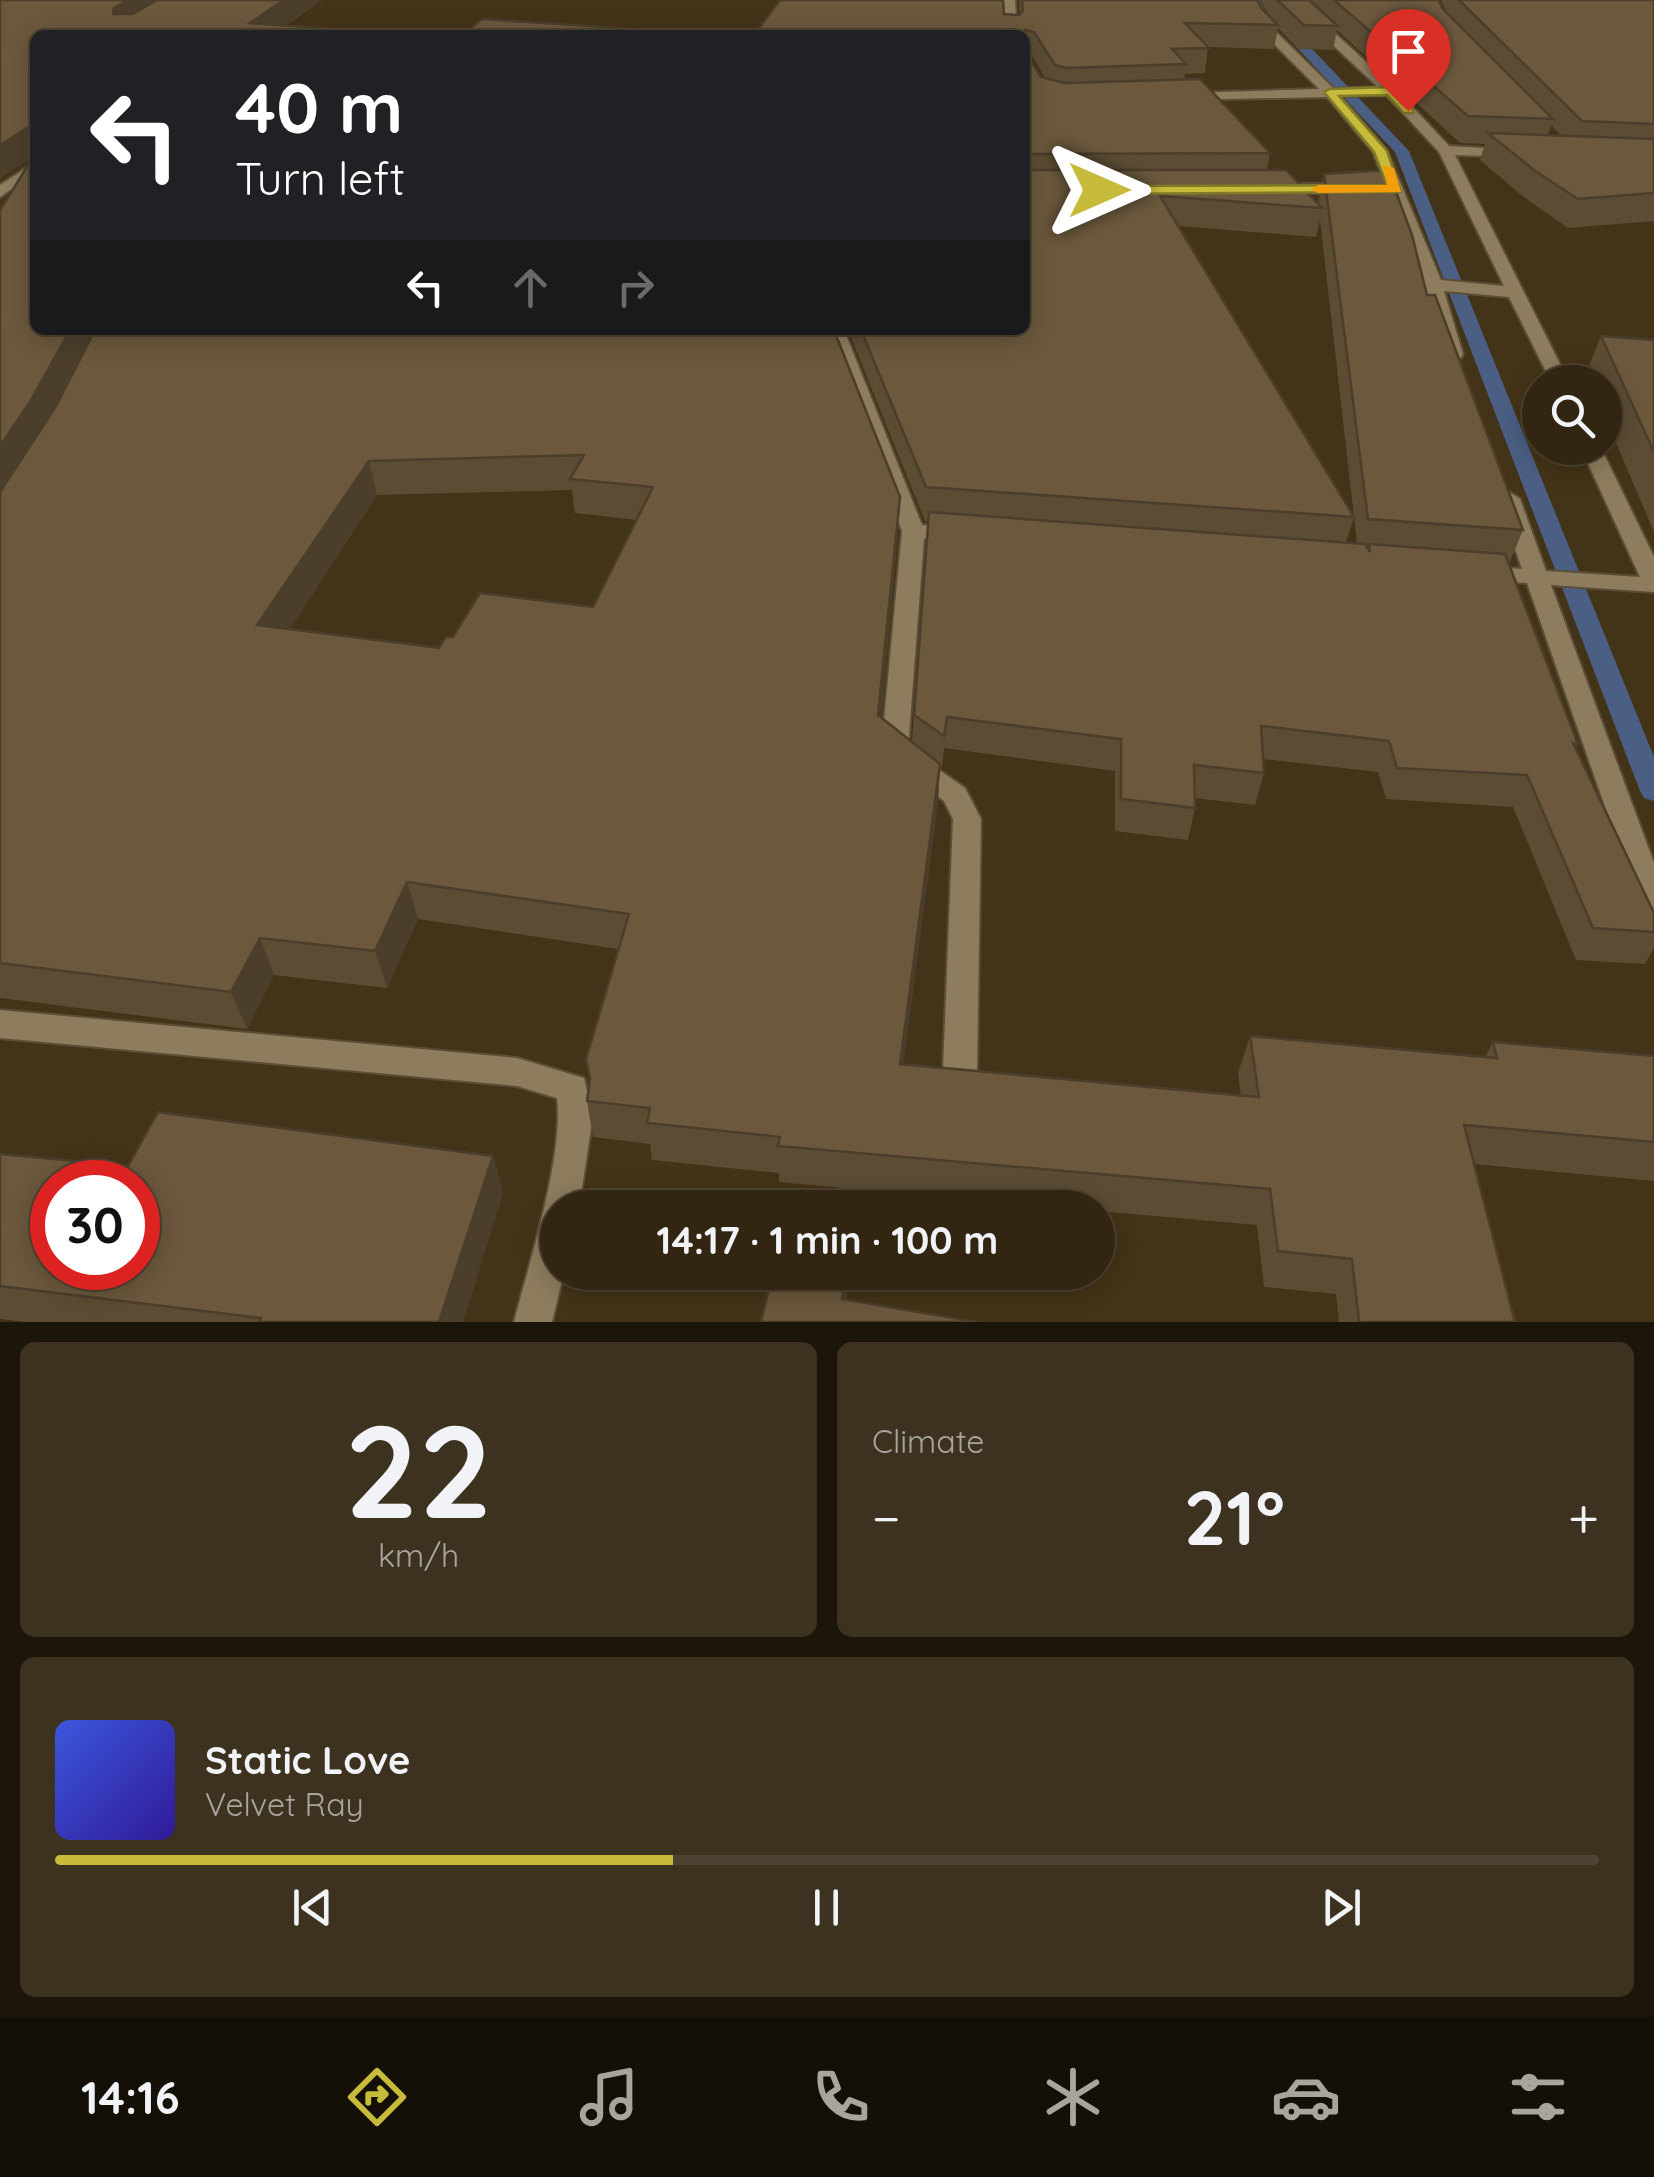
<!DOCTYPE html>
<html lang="en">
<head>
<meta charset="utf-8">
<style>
  body { margin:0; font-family:Quicksand,sans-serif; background:#3d3220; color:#f1f3f6; height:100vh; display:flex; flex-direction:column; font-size:38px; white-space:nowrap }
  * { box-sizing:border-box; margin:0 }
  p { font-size:32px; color:#a8a59f }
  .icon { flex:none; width:55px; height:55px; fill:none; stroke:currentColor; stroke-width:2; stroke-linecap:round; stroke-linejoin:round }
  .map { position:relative; height:1322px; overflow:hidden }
  .side { display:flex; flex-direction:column; gap:20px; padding:20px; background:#1c150a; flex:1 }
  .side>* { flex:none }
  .top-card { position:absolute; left:30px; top:30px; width:1000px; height:305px; border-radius:15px; box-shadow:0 5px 25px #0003,0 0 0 2px #4d4332; background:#202124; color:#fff; overflow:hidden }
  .tools { position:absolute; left:1522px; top:365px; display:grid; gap:20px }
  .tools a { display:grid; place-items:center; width:100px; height:100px; border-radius:50%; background:#322612; box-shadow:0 5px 25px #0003,0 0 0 2px #4d4332; font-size:50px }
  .speed { position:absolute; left:30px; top:1160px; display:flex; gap:20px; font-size:50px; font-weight:700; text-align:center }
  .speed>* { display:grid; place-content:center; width:130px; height:130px; border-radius:50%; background:#322612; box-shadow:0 5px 25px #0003,0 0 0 2px #4d4332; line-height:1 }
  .speed .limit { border:15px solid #d22; background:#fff; color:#111 }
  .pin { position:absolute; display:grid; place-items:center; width:85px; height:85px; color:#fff; margin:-102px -42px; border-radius:50% 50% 50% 0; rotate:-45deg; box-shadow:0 0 10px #0007 }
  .pin .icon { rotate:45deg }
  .me { position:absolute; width:110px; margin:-55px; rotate:90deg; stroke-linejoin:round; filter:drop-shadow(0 0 8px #0008) }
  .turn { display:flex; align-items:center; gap:35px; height:210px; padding:0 40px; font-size:45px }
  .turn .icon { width:130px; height:130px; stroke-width:2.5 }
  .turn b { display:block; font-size:70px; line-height:85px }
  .lanes { display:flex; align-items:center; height:95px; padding:0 40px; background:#0003; justify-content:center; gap:50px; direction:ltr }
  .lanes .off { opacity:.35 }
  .big { font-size:75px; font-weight:700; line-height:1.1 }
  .side .tile { flex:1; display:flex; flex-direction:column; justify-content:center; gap:15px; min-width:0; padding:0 35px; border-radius:15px; background:#3d3220 }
  .side .dial { align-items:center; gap:0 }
  .dial b { font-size:130px; line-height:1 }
  .song { display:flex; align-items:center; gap:30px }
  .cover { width:120px; height:120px; border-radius:15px; background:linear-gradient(135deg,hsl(230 70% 55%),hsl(250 70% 35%)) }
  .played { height:10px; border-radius:5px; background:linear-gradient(90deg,#c7bb3b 40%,#4d4332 40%) }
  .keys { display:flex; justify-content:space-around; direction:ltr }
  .heat { display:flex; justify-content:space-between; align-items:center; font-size:55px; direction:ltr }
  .side .tiles { flex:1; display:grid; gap:20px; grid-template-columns:1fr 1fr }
  .tile:last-child { grid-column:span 2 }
  .trip { position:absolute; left:540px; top:1190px; width:575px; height:100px; border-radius:50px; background:#322612; box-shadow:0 5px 25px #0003,0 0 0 2px #4d4332; font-weight:700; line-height:100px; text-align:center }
  .menu { display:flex; height:160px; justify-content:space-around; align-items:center; background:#140f07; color:#a8a59f }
  .menu .icon { width:70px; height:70px }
  .menu .active { color:#c7bb3b }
  .menu b { font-size:45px; color:#f1f3f6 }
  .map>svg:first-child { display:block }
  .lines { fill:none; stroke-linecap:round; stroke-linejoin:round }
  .stream { fill:#4a5f83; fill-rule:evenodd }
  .minor-casing { stroke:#5b4e36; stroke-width:4 }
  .minor { fill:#8d7c5e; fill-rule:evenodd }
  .wall { fill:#5c4c34; fill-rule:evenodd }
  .shaded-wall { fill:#4b3e2b }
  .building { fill:#6b583d; stroke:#4b3e2b; stroke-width:2.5; fill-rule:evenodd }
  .route { fill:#c7bb3b; stroke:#817a26; stroke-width:2.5 }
  .slow { fill:#f59e0b }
</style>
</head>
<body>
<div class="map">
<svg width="1654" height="1322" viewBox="0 0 1654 1322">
  <rect width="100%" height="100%" fill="#433318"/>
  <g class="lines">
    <path class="stream" d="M1261 0H1273L1281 16 1409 151 1654 757V801L1644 798 1640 791 1395 152 1272 21Z"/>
    <g class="minor-casing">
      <path id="minor" d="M1003 0H1015L1017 35H1005Z
        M1246 0H1258L1270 26 1334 89 1378 87 1308 22 1295 0H1307L1317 17 1395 88 1449 146 1519 150V156L1514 157 1455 155 1569 382H1551L1509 297 1444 291 1463 354 1461 358H1447L1425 285 1373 152 1327 97 1179 100V94L1184 93 1319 89 1261 31ZM1386 95 1439 152 1504 286 1441 280 1387 151 1341 96Z
        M35 162V173L0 197V185Z
        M1270 184H1355L1363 189 1355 194 1265 192 1262 189Z
        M826 330H844L922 525 962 528 973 535 962 542 924 539 908 748 965 788 981 819 977 1070 972 1080 960 1084 948 1080 943 1070 953 819 944 801 881 752 902 531Z
        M1581 448H1601L1654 557V592L1551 585 1654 863V916L1643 912 1639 904 1527 583 1481 580 1469 573 1481 566 1522 569 1498 499 1509 492 1520 499 1546 571 1640 577Z
        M0 1010 517 1058 584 1078 593 1115 579 1208H558V1272H564L552 1322H514C529 1263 564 1156 557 1098L517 1086 0 1038Z"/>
    </g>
    <use href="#minor" class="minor"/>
  </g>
  <path class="wall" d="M0 0H322L286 26 35 330H834L898 532 881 717 912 742 928 522 925 521 848 330H1025V35L1004 14H1020L1019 0H1257L1262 9 1270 17 1262 0H1439L1442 8 1447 13 1441 0H1654V221L1568 228 1525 198 1480 160 1485 144 1460 143 1337 30 1333 50 1299 49 1278 28 1274 49 1208 47 1205 73 1185 74 1184 80 1270 153 1267 170 1318 203 1324 174 1427 295 1523 530 1509 564 1578 744 1575 749 1654 913V948L1645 964 1576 960 1513 807 1386 799 1378 772 1263 759 1264 773 1255 805 1195 798V808L1188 840 1115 831V771L944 748 942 767 940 766 938 801 903 1065 1241 1096 1238 1073 1250 1036 1485 1057 1493 1042 1654 1056V1181L1474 1164 1515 1322H1339L1336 1294 1264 1287 1257 1225 1098 1211V1208H1062L779 1182V1173L652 1160 650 1144 593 1137 587 1101 590 1082 586 1059 618 949 418 919 387 988 274 975 247 1029 0 998V210L33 158ZM1028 55 1032 56 1045 78 1041 77ZM1551 125 1561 135H1548ZM1320 220 1357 543 1346 542 1354 517 1178 226 1316 237ZM572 490 575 513 637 520 593 607 453 637 439 648 290 629 377 495Z
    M1601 336 1654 340V532L1605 417V382H1590L1586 374Z
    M0 1154 128 1166 493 1156 503 1193 463 1322H26L0 1319Z"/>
  <path class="shaded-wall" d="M128 0H172L121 32 113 14 114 8Z
    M284 0H322L273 35 250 23Z
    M35 123V156L0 179V145Z
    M70 330H99L43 435 0 502V446Z
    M369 461 377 495 269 661 257 625Z
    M900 497 898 532 877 752 878 715Z
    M940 764 938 801 898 1101 900 1064Z
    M407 882 418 919 387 988 375 951Z
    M260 938 274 975 247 1029 231 992Z
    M493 1156 503 1193 463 1322H439Z
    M846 1272H847V1296L843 1322 842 1299Z"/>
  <path class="building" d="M0 0H128L114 8 113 14H133L157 0H284L250 23 416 35H35V123L0 145Z
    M780 0H1003L1004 14 1019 15 1023 11 1022 0H1257L1262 9 1278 25 1185 23 1209 48 1172 49 1186 64 1066 68 1055 65 1034 32 1025 30 1024 35H754Z
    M1309 0 1310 1 1338 26 1304 25 1277 0Z
    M1334 0H1439L1442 8 1553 119 1468 116Z
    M1459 0H1654V124L1582 121Z
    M482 19 681 32V35H462Z
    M1025 51 1041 77 1065 83 1200 79 1270 153 1027 154 1025 156Z
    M1488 133 1654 139V193L1578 199 1534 170Z
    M35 154V330H70L30 402 0 446V210Z
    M1025 170H1286L1322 208 1160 196 1354 517 926 487 861 330H1025Z
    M1388 170 1412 235 1427 295H1435L1523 530 1368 519 1324 174Z
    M95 330H834L900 497 878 715 940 764 900 1064 1259 1097 1250 1036 1497 1058 1493 1042 1654 1056V1142L1464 1125 1515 1322H1359L1352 1259 1278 1251 1270 1189 778 1146 780 1137 647 1123 650 1108 587 1101 590 1079 586 1059 629 914 407 882 375 951 260 938 231 992 0 963V492L56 406ZM584 455 570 479 653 487 593 607 480 593 453 637H446L439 648 257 625 369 461Z
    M1601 336 1654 340V452Z
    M929 512 1365 544 1370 552 1369 544 1505 554 1578 744 1573 743 1654 913V932L1593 928 1527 775 1397 768 1389 741 1261 726 1264 773 1194 765 1195 808 1121 799V739L947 717 944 736 914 715Z
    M158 1112 493 1156 439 1322H259L261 1318 0 1286V1154L128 1166ZM52 1182H138V1268H52Z
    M773 1272H846L842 1299 977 1322H761Z"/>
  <path class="route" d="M1390 87 1413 108V113H1404L1387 95 1339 96 1387 151 1401 192 1099 194 1092 190 1099 186 1387 185 1374 152 1324 92 1330 89Z"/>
  <path class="slow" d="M1383 165 1394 168 1401 192 1318 193 1311 189 1318 185H1387Z"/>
</svg>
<div class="tools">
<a><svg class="icon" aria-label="search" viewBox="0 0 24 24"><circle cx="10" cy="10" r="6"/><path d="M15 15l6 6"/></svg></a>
</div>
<div class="speed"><div class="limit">30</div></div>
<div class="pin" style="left:1408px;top:111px;background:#d93025"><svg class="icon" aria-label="arrive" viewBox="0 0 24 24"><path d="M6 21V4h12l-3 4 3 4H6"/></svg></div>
<svg class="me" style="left:1099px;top:190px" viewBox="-20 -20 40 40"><path d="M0-17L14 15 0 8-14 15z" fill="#c7bb3b" stroke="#fff" stroke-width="4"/></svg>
<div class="trip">14:17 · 1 min · 100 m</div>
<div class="top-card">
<div class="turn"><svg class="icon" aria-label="left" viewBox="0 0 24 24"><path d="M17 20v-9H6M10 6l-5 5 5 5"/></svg><div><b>40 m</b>Turn left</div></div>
<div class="lanes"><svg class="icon" aria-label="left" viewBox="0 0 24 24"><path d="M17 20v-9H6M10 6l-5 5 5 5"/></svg><svg class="icon off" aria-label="ahead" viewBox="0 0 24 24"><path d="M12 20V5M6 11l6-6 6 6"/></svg><svg class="icon off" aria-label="right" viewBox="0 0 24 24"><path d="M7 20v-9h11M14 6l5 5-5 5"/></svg></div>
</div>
</div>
<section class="side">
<div class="tiles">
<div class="tile dial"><b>22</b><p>km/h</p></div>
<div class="tile"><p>Climate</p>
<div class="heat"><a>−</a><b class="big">21°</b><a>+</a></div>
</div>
<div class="tile">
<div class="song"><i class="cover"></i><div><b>Static Love</b><p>Velvet Ray</p></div></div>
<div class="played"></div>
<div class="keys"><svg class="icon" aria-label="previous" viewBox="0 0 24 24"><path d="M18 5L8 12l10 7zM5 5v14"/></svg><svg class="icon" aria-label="pause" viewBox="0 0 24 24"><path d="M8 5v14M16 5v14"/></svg><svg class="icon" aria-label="next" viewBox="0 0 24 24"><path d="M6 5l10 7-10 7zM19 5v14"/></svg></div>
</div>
</div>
</section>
<nav class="menu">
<b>14:16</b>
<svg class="icon active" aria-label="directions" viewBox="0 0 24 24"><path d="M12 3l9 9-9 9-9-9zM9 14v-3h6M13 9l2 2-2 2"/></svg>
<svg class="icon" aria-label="music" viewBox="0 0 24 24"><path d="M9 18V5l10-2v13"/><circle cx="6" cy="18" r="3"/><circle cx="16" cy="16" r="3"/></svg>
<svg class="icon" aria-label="phone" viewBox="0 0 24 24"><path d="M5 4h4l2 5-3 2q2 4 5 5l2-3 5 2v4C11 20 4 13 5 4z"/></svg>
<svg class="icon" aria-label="climate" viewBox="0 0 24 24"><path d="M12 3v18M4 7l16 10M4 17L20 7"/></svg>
<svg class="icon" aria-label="car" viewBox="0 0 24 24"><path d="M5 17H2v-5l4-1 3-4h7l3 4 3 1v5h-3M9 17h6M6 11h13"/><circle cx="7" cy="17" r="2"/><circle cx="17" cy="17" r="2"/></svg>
<svg class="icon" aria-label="filters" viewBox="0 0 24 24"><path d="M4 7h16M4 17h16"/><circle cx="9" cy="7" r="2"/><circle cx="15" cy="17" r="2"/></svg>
</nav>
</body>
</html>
